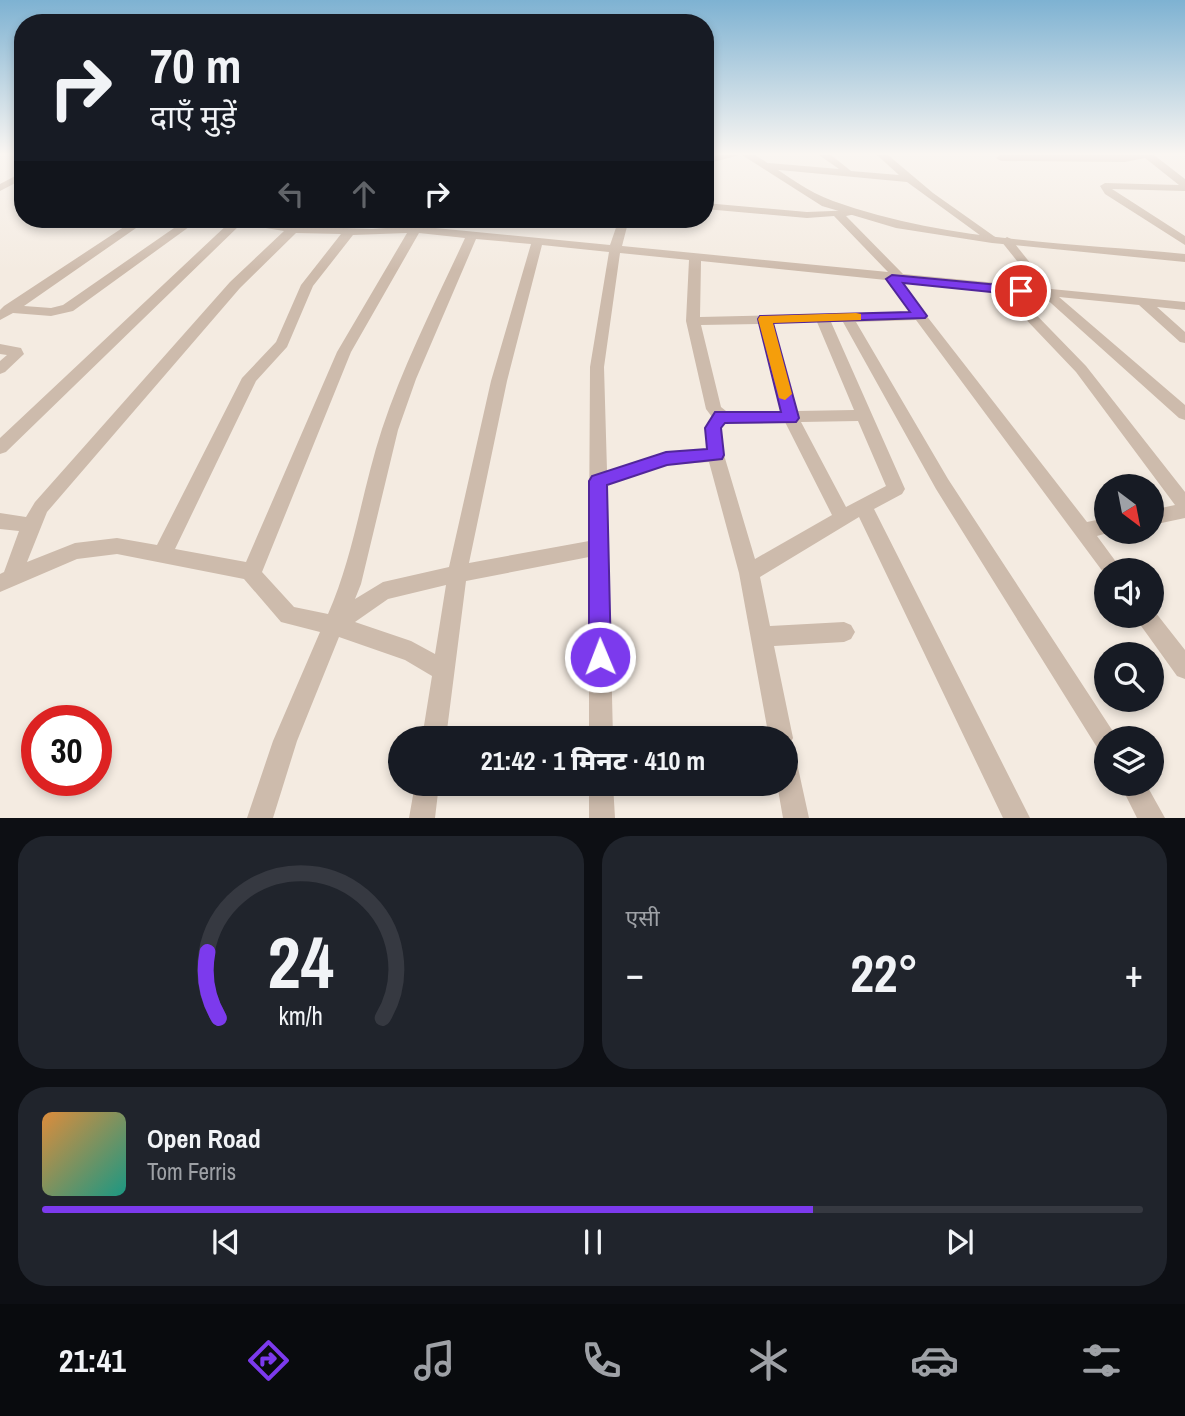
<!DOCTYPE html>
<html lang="hi">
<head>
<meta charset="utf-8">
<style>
  body { margin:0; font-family:"Archivo Narrow","Noto Sans Devanagari",sans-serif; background:#20242c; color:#f1f3f6; height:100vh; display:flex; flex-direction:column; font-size:26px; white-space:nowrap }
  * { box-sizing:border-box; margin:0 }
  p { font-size:23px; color:#9ea1a6 }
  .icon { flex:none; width:38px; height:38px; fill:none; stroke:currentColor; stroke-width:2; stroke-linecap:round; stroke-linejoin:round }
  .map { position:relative; height:818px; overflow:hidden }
  .details { display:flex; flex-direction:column; gap:18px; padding:18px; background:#0d0f14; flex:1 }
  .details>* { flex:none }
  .top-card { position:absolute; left:14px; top:14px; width:700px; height:214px; border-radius:28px; box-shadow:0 4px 10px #0003; background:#171b24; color:#f1f3f6; overflow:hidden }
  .needle { width:46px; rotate:148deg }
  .tools { position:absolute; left:1094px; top:474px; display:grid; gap:14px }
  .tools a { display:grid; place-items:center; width:70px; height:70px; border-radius:50%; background:#171b24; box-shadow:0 4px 10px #0003; font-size:35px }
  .speed { position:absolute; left:21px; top:705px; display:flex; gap:14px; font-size:35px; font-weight:700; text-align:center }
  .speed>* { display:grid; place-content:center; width:91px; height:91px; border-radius:50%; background:#171b24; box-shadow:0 4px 10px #0003; line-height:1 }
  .speed .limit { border:10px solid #d22; background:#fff; color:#111 }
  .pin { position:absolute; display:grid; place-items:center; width:60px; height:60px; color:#fff; margin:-30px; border:4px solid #fff; border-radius:50%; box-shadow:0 2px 7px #0007 }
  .me { position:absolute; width:77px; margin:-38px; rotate:359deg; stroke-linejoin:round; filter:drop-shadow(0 0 5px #0008) }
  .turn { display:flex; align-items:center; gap:24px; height:147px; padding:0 21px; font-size:32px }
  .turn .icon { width:91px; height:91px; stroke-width:2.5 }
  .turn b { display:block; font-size:49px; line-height:60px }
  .lanes { display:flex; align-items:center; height:66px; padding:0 21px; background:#0003; justify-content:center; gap:35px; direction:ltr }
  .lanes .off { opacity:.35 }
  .big { font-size:52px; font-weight:800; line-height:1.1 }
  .details .card { flex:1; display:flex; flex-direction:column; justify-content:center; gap:10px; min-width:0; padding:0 24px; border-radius:28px; background:#20242c }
  .details .dial { align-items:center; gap:0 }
  .dial svg { height:182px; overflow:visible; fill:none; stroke:#363941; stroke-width:7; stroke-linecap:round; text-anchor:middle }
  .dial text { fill:#f1f3f6; stroke:none }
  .song { display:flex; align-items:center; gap:21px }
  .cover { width:84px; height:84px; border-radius:10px; background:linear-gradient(135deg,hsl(30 70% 55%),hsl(170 70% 35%)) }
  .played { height:7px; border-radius:4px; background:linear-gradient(90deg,#7c3aed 70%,#363941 70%) }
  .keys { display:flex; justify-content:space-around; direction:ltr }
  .heat { display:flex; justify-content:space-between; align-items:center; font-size:38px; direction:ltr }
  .details .tiles { flex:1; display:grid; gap:18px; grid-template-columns:1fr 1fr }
  .card:last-child { grid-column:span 2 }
  .trip { position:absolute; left:388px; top:726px; width:410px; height:70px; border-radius:35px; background:#171b24; box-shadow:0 4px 10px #0003; font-weight:800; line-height:70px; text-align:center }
  .dock { display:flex; height:112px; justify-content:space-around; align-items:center; background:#090b0e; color:#9ea1a6 }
  .dock .icon { width:49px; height:49px }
  .dock .active { color:#7c3aed }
  .dock b { font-size:32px; color:#f1f3f6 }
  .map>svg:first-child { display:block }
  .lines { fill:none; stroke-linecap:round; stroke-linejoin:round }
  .minor { fill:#cdbbac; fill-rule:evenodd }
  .tertiary { fill:#cdbbac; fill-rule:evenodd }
  .route { fill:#7c3aed; stroke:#51269a; stroke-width:2 }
  .slow { fill:#f59e0b }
</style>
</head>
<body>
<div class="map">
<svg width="1185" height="818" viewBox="0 0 1185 818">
  <rect width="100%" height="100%" fill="#f4ebe1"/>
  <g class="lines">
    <path class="minor" d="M719 155H740L705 164V158Z
      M819 155H831L851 171 899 175 877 155H888L933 193 998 239 996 241H988L907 182 769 169 764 166 769 163 839 169Z
      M1000 155H1154L1185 179V191L1112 189 1185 236V245L1105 194 1100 186 1105 183 1179 185 1145 158 1125 162 1001 161 996 158Z
      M23 172V179L0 191V184Z
      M705 203 807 212 856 210V214L846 216 903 274 1038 287 1001 241 1007 237 1011 239 1051 289 1185 302V310L1157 307 1185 332V343L1180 342 1139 305 1059 297 1185 405V420L1179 418 1042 295 1015 293 1086 366 1185 492V518L1152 525V510L1175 505 1076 372 999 291 901 283 1087 522 1106 518V532H1111L1097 536 1122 570H1106V576L916 320 856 322 948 479 1114 733 1117 738H1106V753L1098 749 936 489 843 322H831L905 489 902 494 874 509 1030 818H1003L859 517 760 577 770 626 844 622 851 625 855 632 851 639 844 642 774 646 793 738 789 746 786 748V738H769L739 573 709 462 666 465 607 485 613 738H589V557L466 581 446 738H422L432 676 405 660 339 637 297 741 273 818H247L273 741 320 632 281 622 244 579 117 554 77 559 0 592V574L4 572 19 531 0 529V513L26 517 35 502 230 282 284 231 241 224 6 452 0 454V438L230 222 226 219H250L293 226 372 229 412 226 420 219H432L425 227 610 245 619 219H629L622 246 888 272 834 216 807 218 705 209ZM296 233 341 234 301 285 276 342 242 378 157 545 117 538 75 543 27 562 47 512 240 288ZM407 233 337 352 246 562 175 549 256 381 287 347 313 286 353 235ZM419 233 465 238C436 301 404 363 382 429 362 490 354 555 328 614L294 607 262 572 351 352ZM476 239 531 244 491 381 449 567 383 582 355 599 361 584 398 430 416 379ZM542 245 609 252 590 367 589 541 469 563 507 381ZM620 253 689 260 686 321 706 409 712 417 705 428 707 449 666 453 607 471 604 367ZM701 261 886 280 910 312 700 317ZM817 322 854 410 797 411 773 323ZM759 324 781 411H726L721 407 701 325ZM858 421 886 486 846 507 801 422ZM785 422 832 515 755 559 724 455 721 428 725 423ZM446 585 435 654 411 641 355 622 388 599Z
      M136 219H149L24 306 51 308 63 305 187 219H200L73 311 51 316 13 313 0 320V310L4 306Z
      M0 344 21 348 24 354 5 372 0 374V361L7 355 0 354Z
      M1152 608 1185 650V679L1177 676 1139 623 1136 616H1152Z
      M786 751 795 754 809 818H783L777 784H786Z
      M415 784H439L435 818H409Z
      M589 784H613L615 818H589Z
      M1120 784H1146L1165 818H1137Z"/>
    <path class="tertiary" d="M742 155H755C780 170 806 192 833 201 944 241 1069 243 1185 254V262L992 243 896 228 822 206Z"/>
  </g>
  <linearGradient id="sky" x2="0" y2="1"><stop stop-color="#7eb2d2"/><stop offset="0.57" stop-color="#faf6f2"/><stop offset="1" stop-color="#faf6f2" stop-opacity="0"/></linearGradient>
  <rect width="1185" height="270" fill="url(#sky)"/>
  <path class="route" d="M892 275 1021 287 1028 291 1021 295 903 283 927 316 925 318 773 323 799 418 796 422 725 423 721 428 724 455 722 459 667 465 607 485 611 657 608 664 600 667 592 664 589 657V481L592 476 666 452 707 449 705 428 715 412H781L758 319 760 316 910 312 886 279Z"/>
  <path class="slow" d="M856 313 861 314V320L773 323 792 394 785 400 779 398 758 319 760 316Z"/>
</svg>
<div class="tools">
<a><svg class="needle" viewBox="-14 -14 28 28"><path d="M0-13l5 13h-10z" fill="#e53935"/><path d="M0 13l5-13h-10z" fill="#9ea1a6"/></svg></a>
<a><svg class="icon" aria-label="sound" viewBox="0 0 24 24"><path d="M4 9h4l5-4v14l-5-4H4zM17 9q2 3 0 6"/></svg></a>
<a><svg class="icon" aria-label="search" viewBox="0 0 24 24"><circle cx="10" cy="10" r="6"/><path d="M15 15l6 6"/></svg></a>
<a><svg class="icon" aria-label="layers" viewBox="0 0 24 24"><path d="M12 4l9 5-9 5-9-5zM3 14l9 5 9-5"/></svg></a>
</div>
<div class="speed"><div class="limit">30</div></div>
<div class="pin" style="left:1021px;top:291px;background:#d93025"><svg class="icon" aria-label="arrive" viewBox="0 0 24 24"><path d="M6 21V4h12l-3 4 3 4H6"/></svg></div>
<svg class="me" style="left:600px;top:657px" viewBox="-20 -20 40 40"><circle r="17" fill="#7c3aed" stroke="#fff" stroke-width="3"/><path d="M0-11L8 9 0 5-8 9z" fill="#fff"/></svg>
<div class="trip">21:42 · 1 मिनट · 410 m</div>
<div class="top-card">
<div class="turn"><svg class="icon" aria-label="right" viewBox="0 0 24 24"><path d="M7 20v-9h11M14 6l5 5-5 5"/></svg><div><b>70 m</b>दाएँ मुड़ें</div></div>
<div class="lanes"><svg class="icon off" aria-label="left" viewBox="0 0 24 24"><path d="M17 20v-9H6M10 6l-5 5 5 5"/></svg><svg class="icon off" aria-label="ahead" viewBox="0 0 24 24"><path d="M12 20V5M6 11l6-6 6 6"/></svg><svg class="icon" aria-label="right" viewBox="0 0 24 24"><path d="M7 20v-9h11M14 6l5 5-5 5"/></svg></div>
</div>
</div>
<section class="details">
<div class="tiles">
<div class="card dial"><svg viewBox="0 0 100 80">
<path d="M14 69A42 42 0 1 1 86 69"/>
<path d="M14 69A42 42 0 0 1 9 40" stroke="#7c3aed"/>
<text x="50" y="56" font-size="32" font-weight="700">24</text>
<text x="50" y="72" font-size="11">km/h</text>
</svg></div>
<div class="card"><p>एसी</p>
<div class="heat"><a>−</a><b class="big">22°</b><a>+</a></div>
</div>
<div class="card">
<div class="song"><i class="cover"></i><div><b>Open Road</b><p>Tom Ferris</p></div></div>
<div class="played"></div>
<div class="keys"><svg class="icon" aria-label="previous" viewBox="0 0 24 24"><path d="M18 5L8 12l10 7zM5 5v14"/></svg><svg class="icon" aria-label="pause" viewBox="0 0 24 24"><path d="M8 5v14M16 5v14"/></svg><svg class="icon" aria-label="next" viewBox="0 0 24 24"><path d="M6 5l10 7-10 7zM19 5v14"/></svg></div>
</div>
</div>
</section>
<nav class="dock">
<b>21:41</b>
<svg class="icon active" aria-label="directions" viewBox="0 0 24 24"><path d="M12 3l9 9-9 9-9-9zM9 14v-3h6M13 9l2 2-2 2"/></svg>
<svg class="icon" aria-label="music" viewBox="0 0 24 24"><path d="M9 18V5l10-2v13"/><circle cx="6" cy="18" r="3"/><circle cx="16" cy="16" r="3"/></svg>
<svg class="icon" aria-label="phone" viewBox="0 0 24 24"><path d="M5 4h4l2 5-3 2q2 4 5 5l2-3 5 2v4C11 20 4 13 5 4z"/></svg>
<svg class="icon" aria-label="climate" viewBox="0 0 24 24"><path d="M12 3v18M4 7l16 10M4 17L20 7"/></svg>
<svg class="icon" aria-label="car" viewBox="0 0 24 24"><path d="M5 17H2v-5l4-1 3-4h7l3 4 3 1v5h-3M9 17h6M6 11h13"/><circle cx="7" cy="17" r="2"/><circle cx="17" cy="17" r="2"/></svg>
<svg class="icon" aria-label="filters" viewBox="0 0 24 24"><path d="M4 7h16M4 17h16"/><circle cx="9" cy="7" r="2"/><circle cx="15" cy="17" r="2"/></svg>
</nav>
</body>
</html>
